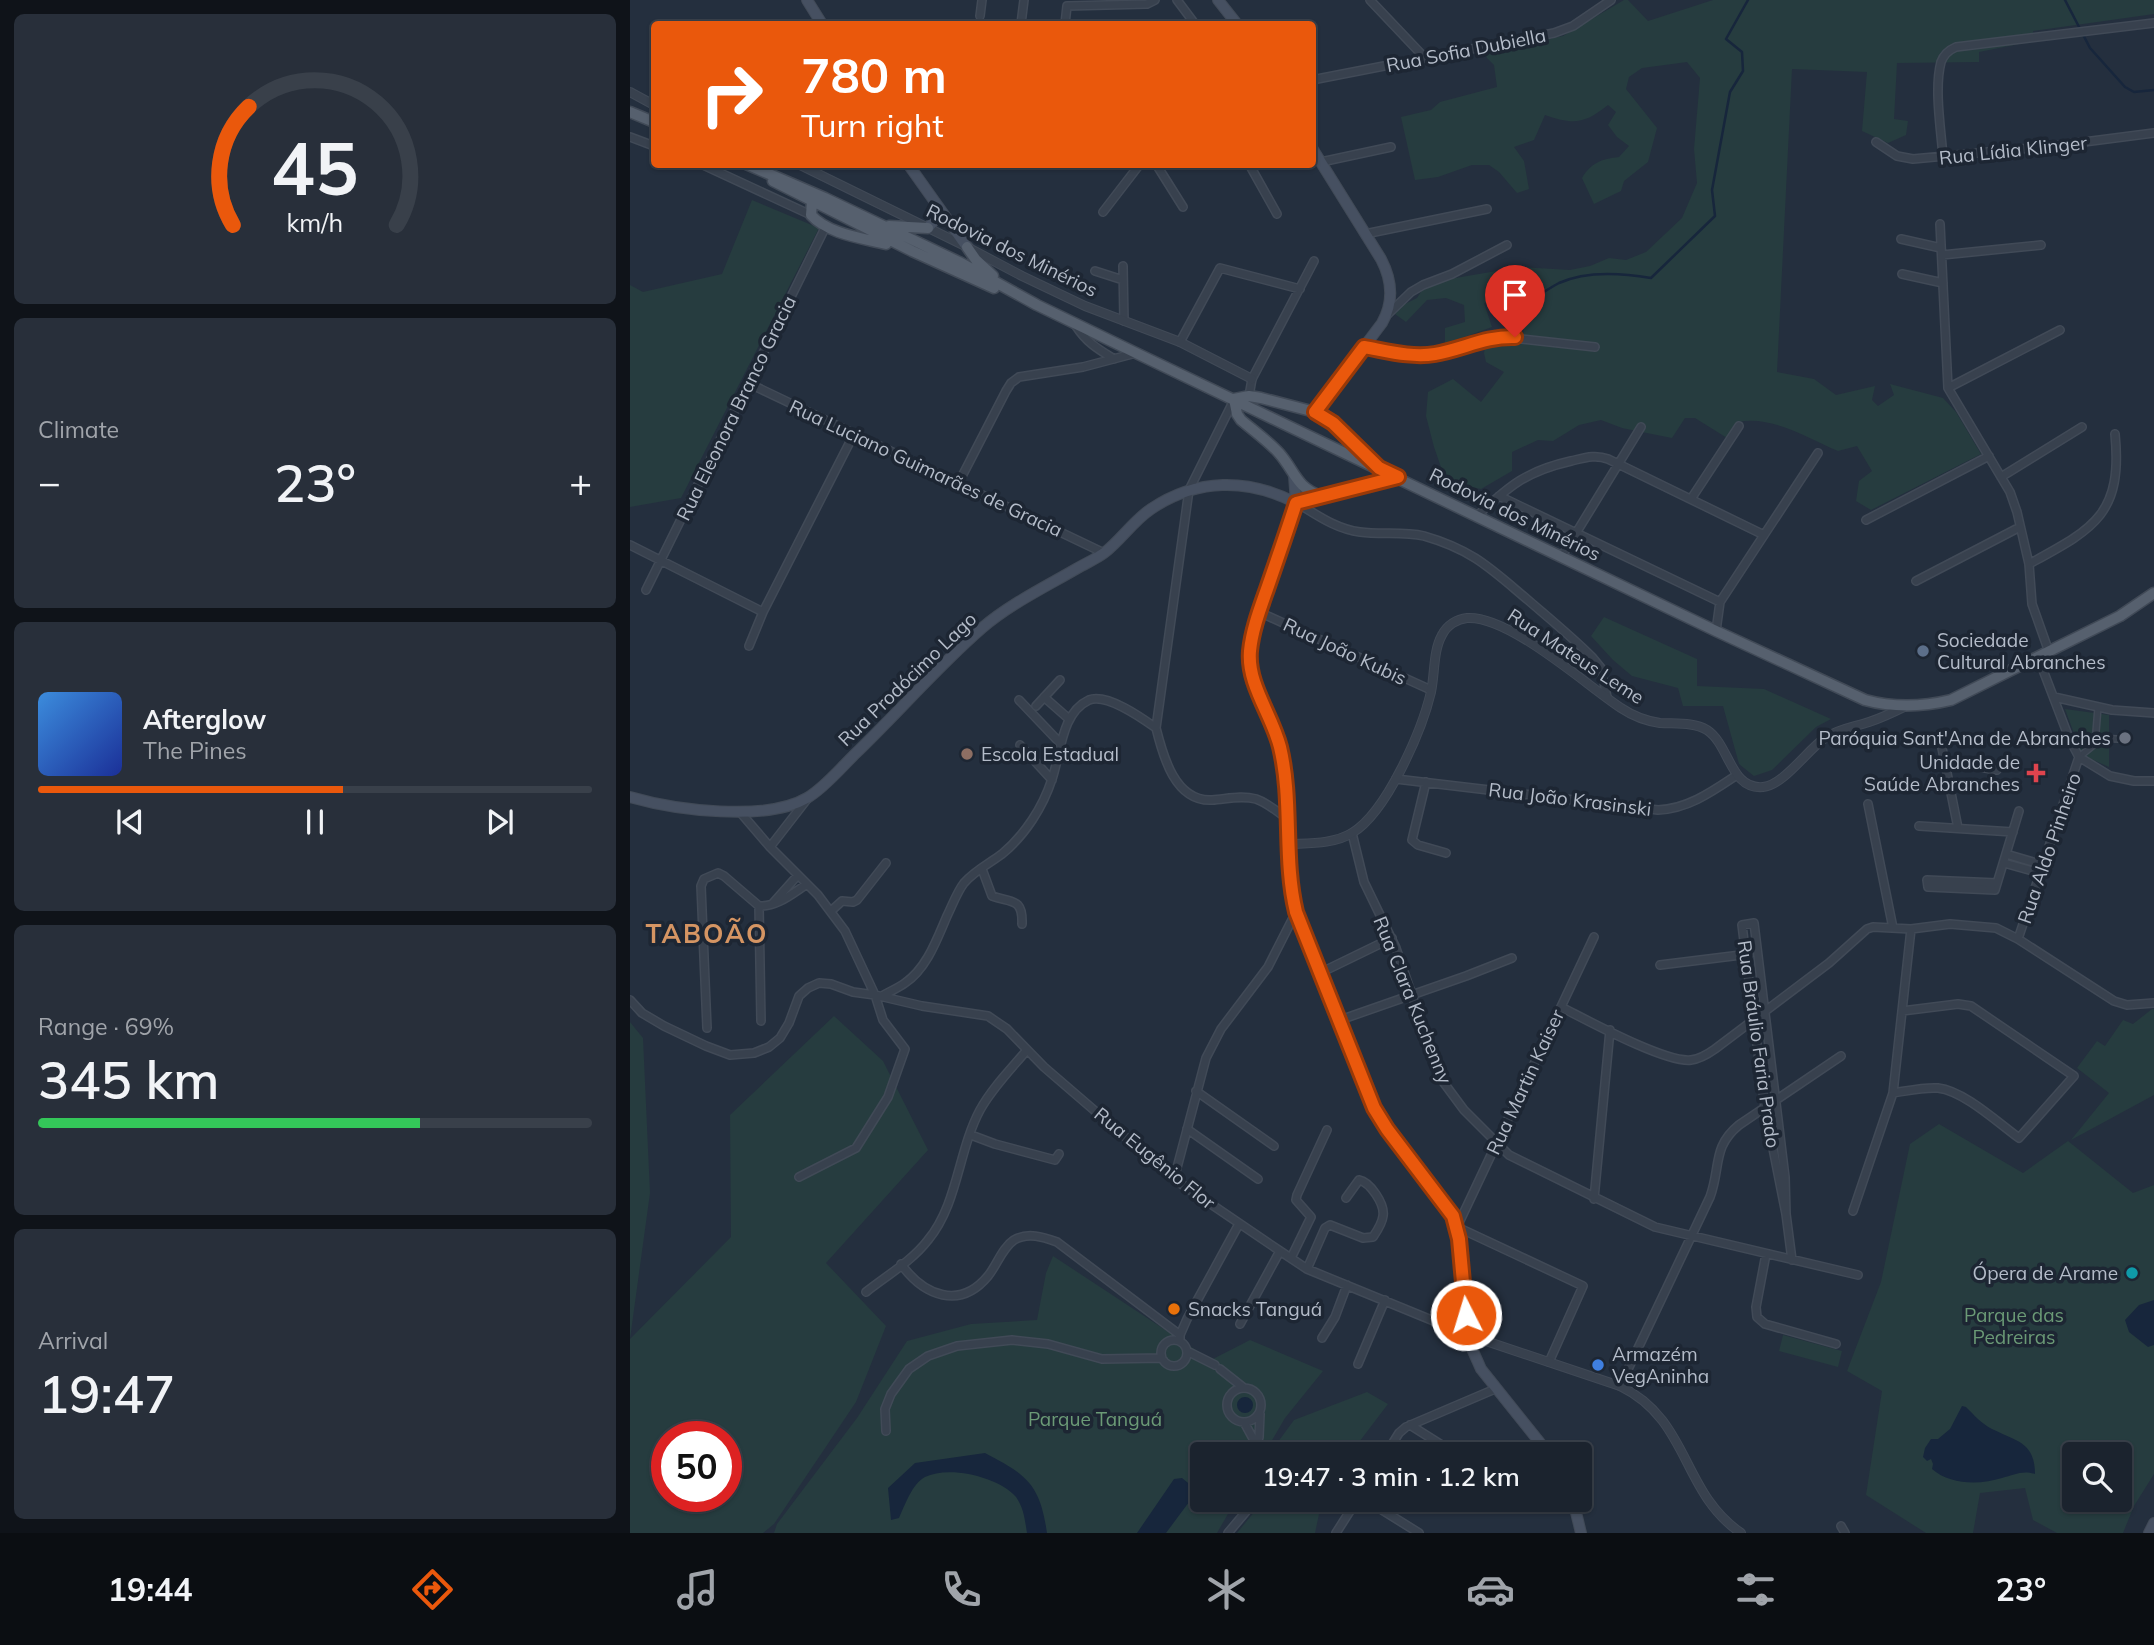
<!DOCTYPE html>
<html lang="en">
<head>
<meta charset="utf-8">
<style>
  body { margin:0; font-family:Mulish,sans-serif; background:#282f3a; color:#f1f3f6; height:100vh; display:flex; flex-direction:column; font-size:26px; white-space:nowrap }
  * { box-sizing:border-box; margin:0 }
  p { font-size:23px; color:#a0a4aa }
  .icon { flex:none; width:38px; height:38px; fill:none; stroke:currentColor; stroke-width:2; stroke-linecap:round; stroke-linejoin:round }
  .map { position:relative; flex:1; overflow:hidden }
  .sheet { display:flex; flex-direction:column; gap:14px; padding:14px; background:#0f1319; width:630px }
  .sheet>* { flex:none }
  .guide { position:absolute; left:21px; top:21px; width:665px; height:147px; border-radius:7px; box-shadow:0 2px 5px #0004,0 0 0 2px #39404a; background:#ea580c; color:#fff; overflow:hidden }
  .fabs { position:absolute; left:1432px; top:1442px; display:grid; gap:14px }
  .fabs a { display:grid; place-items:center; width:70px; height:70px; border-radius:7px; background:#1b232e; box-shadow:0 2px 5px #0004,0 0 0 2px #39404a; font-size:35px }
  .speed { position:absolute; left:21px; top:1421px; display:flex; gap:14px; font-size:35px; font-weight:700; text-align:center }
  .speed>* { display:grid; place-content:center; width:91px; height:91px; border-radius:50%; background:#1b232e; box-shadow:0 2px 5px #0004,0 0 0 2px #39404a; line-height:1 }
  .speed .limit { border:10px solid #d22; background:#fff; color:#111 }
  .pin { position:absolute; display:grid; place-items:center; width:60px; height:60px; color:#fff; margin:-72px -30px; border-radius:50% 50% 50% 0; rotate:-45deg; box-shadow:0 0 7px #0007 }
  .pin .icon { rotate:45deg }
  .me { position:absolute; width:77px; margin:-38px; rotate:355deg; stroke-linejoin:round; filter:drop-shadow(0 0 5px #0008) }
  .turn { display:flex; align-items:center; gap:24px; height:147px; padding:0 35px; font-size:32px }
  .turn .icon { width:91px; height:91px; stroke-width:2.5 }
  .turn b { display:block; font-size:49px; line-height:60px }
  .big { font-size:52px; font-weight:600; line-height:1.1 }
  .sheet .widget { flex:1; display:flex; flex-direction:column; justify-content:center; gap:10px; min-width:0; padding:0 24px; border-radius:10px; background:#282f3a }
  .sheet .dial { align-items:center; gap:0 }
  .dial svg { height:182px; overflow:visible; fill:none; stroke:#39404a; stroke-width:7; stroke-linecap:round; text-anchor:middle }
  .dial text { fill:#f1f3f6; stroke:none }
  .song { display:flex; align-items:center; gap:21px }
  .cover { width:84px; height:84px; border-radius:10px; background:linear-gradient(135deg,hsl(210 70% 55%),hsl(230 70% 35%)) }
  .played { height:7px; border-radius:4px; background:linear-gradient(90deg,#ea580c 55%,#39404a 55%) }
  .keys { display:flex; justify-content:space-around; direction:ltr }
  .heat { display:flex; justify-content:space-between; align-items:center; font-size:38px; direction:ltr }
  .charge { height:10px; border-radius:5px; background:linear-gradient(90deg,#34c759 69%,#39404a 0) }
  .trip { position:absolute; left:560px; top:1442px; width:402px; height:70px; border-radius:7px; background:#1b232e; box-shadow:0 2px 5px #0004,0 0 0 2px #39404a; font-weight:600; line-height:70px; text-align:center }
  .tabs { display:flex; height:112px; justify-content:space-around; align-items:center; background:#0b0e12; color:#a0a4aa }
  .tabs .icon { width:49px; height:49px }
  .tabs .selected { color:#ea580c }
  .tabs b { font-size:32px; color:#f1f3f6 }
  main { display:flex; flex:1; min-height:0 }
  .map>svg:first-child { display:block }
  .green { fill:#263c3f; fill-rule:evenodd }
  .water { fill:#17263c }
  .lines { fill:none; stroke-linecap:round; stroke-linejoin:round }
  .stream { stroke:#17263c; stroke-width:2.5 }
  .pedestrian-casing { stroke:#414a57; stroke-width:8 }
  .minor-casing { stroke:#414a57; stroke-width:10 }
  .tertiary-casing { stroke:#414a57; stroke-width:10 }
  .secondary-casing { stroke:#414a57; stroke-width:12 }
  .primary-casing { stroke:#414a57; stroke-width:13 }
  .pedestrian { stroke:#38414e; stroke-width:5 }
  .minor { stroke:#38414e; stroke-width:7 }
  .tertiary { stroke:#38414e; stroke-width:8 }
  .secondary { stroke:#465061; stroke-width:10 }
  .primary { stroke:#56606e; stroke-width:10 }
  .route-casing { stroke:#983908; stroke-width:18 }
  .route { stroke:#ea580c; stroke-width:12 }
  .service-dot { fill:#5c6f8a; stroke:#1d2633; stroke-width:2.5 }
  .worship-dot { fill:#6b7280; stroke:#1d2633; stroke-width:2.5 }
  .education-dot { fill:#8d6e63; stroke:#1d2633; stroke-width:2.5 }
  .health-dot { fill:#e0444e; stroke:#1d2633; stroke-width:2.5 }
  .culture-dot { fill:#0f9aa8; stroke:#1d2633; stroke-width:2.5 }
  .food-dot { fill:#e8710a; stroke:#1d2633; stroke-width:2.5 }
  .shop-dot { fill:#3f7fe0; stroke:#1d2633; stroke-width:2.5 }
  .labels { text-anchor:middle; stroke-width:7; stroke-linejoin:round; paint-order:stroke }
  .street-label { font-size:19px; fill:#b4bcc9; stroke:#1d2633 }
  .poi-label { font-size:19px; fill:#b4bcc9; stroke:#1d2633; text-anchor:start }
  .park-label { font-size:19px; fill:#6b9a76; stroke:#1d2633 }
  .district-label { font-size:26px; font-weight:bold; letter-spacing:2px; fill:#d59563; stroke:#1d2633 }
</style>
</head>
<body>
<main>
<section class="sheet">
<div class="widget dial"><svg viewBox="0 0 100 80">
<path d="M14 69A42 42 0 1 1 86 69"/>
<path d="M14 69A42 42 0 0 1 21 17" stroke="#ea580c"/>
<text x="50" y="56" font-size="32" font-weight="700">45</text>
<text x="50" y="72" font-size="11">km/h</text>
</svg></div>
<div class="widget"><p>Climate</p>
<div class="heat"><a>−</a><b class="big">23°</b><a>+</a></div>
</div>
<div class="widget">
<div class="song"><i class="cover"></i><div><b>Afterglow</b><p>The Pines</p></div></div>
<div class="played"></div>
<div class="keys"><svg class="icon" aria-label="previous" viewBox="0 0 24 24"><path d="M18 5L8 12l10 7zM5 5v14"/></svg><svg class="icon" aria-label="pause" viewBox="0 0 24 24"><path d="M8 5v14M16 5v14"/></svg><svg class="icon" aria-label="next" viewBox="0 0 24 24"><path d="M6 5l10 7-10 7zM19 5v14"/></svg></div>
</div>
<div class="widget"><p>Range · 69%</p><b class="big">345 km</b><div class="charge"></div></div>
<div class="widget"><p>Arrival</p><b class="big">19:47</b></div>
</section>
<div class="map">
<svg width="1524" height="1533" viewBox="0 0 1524 1533">
  <rect width="100%" height="100%" fill="#242f3e"/>
  <path class="green" d="M994 0H998L1018 21 1083 0H1524V14L1403 31 1404 41 1349 52V62L1267 63 1264 119 1278 121 1276 135 1258 143 1232 131 1237 72 1162 69 1147 372 1184 379 1206 395 1245 386 1242 400 1248 406 1264 395 1260 384 1313 398 1326 412 1351 454 1241 510 1226 501 1229 481 1242 471 1227 446 1208 451C1177 438 1142 415 1108 422L1097 438 1065 418H1055L1042 438 992 428 971 420 949 425 923 441 908 440 882 452V471L851 489 831 485 814 476 804 447 796 416 798 392 823 379 851 402 874 372 856 362 854 353 856 343H893L894 317 886 307 854 303 862 327 815 344V328L835 322 834 305 816 298 797 300 776 322 765 314 773 305 787 298 794 287 808 281 890 267 940 270 960 266 979 258 996 260 1016 252 1052 218 1067 183 1064 149 1070 78 1057 62 1012 68 999 77 996 89 1027 128 1018 162 994 181 991 191 964 204 952 178C961 163 971 159 989 157L999 146 987 137 978 125 986 112 978 105C954 124 944 125 915 115L904 140 884 147 894 161 899 189 887 193 869 172 859 165H842L808 177 785 180 771 117 801 110 810 102 867 87 864 65 857 58 854 52 933 36Z
    M122 200 189 228 51 498 0 507V285L13 292 92 274Z
    M974 617 1067 659V686L1134 689 1201 719 1186 727 1142 770 1124 776 1109 764 1093 706H1053L1048 688 1002 676 983 660 961 636Z
    M1435 709 1479 715V767L1452 755Z
    M1522 1009H1524V1095L1441 1140 1479 1093 1447 1068 1467 1041 1475 1046 1493 1020 1503 1024Z
    M204 1016 253 1061 298 1150 196 1263 256 1326 226 1402 144 1524 133 1533H0V1022L13 1038 20 1193 0 1339 101 1237 100 1115ZM37 1437H96V1496H37Z
    M1309 1124 1393 1173 1438 1141 1503 1193 1524 1185V1474L1504 1506 1493 1533H1427L1403 1520 1395 1488 1350 1493 1343 1533H1296L1236 1495 1252 1391 1217 1371 1251 1282 1280 1144ZM1444 1454H1489V1500H1444Z
    M423 1256 581 1360 620 1340 693 1371 655 1418 634 1454H572V1500H606L587 1533H144L147 1524 227 1418 277 1341 341 1324 407 1320 416 1273Z
    M1153 1335 1212 1351 1208 1367 1149 1351Z
    M737 1392 758 1404 720 1454H639L664 1420Z
    M627 1500H692L685 1533H607L625 1511Z"/>
  <path class="water" d="M1524 1300V1345L1518 1347 1499 1332 1495 1320 1509 1305Z
    M607 1405a8 8 0 1 1 16 0a8 8 0 1 1-16 0Z
    M1332 1406 1336 1407C1344 1415 1352 1424 1362 1429 1386 1441 1405 1442 1405 1474 1392 1470 1384 1475 1372 1478 1350 1485 1320 1485 1302 1469L1303 1464 1301 1459 1297 1461 1293 1457 1295 1448 1301 1439H1308L1320 1429Z
    M355 1453C397 1475 410 1484 417 1533H397C395 1521 394 1508 386 1497 369 1477 319 1465 295 1477 282 1484 275 1505 269 1518L261 1520 258 1488 285 1463Z
    M552 1478 563 1487 565 1494 536 1533H507L544 1479Z"/>
  <g class="lines">
    <path class="stream" d="M1435 0 1460 48 1495 87 1504 92 1524 90
      M905 297C913 293 921 287 929 283 957 270 992 273 1021 278L1085 216 1082 190 1100 92 1113 71 1112 52 1096 39 1118 0"/>
    <g class="pedestrian-casing">
      <path id="pedestrian" d="M1465 738 1488 739
        M1449 757 1465 744 1468 707"/>
    </g>
    <g class="minor-casing">
      <path id="minor" d="M547 0 565 24
        M740 0 795 58
        M350 16 352 0
        M391 24 394 0
        M435 24 437 6 517 4 525 0
        M682 80 924 33 943 26 981 0
        M0 137 24 146
        M1246 142 1267 156 1283 159 1423 146 1524 133
        M1313 157C1311 129 1304 89 1311 62 1314 54 1319 50 1326 47L1524 23
        M691 162 761 147
        M71 164 181 215
        M526 164 553 207
        M619 164 647 214
        M473 212 510 164
        M1310 224 1318 388 1380 492 1387 512 1399 564 1402 604 1419 652
        M735 234 857 209
        M1271 239 1311 248
        M1312 255 1411 245
        M493 266 494 321
        M465 271 493 280
        M1272 274 1313 283
        M756 316 781 292 793 285 822 274 877 245
        M446 326C456 342 468 349 484 359
        M550 342 590 268 670 289
        M734 347C758 351 783 358 807 354 829 350 850 340 873 337L965 347
        M118 383 474 553
        M1318 388 1430 330
        M619 396 622 379 684 261
        M1371 477 1452 427
        M328 484 376 391 381 383 389 377 453 367 506 353
        M869 496 1090 602
        M1061 499 1109 426
        M667 503C687 515 706 529 730 532 751 535 773 531 794 536 843 550 861 569 898 600 920 619 942 637 962 657L971 668 977 697
        M848 515C880 485 897 471 941 461 954 458 965 454 978 459L1134 535
        M1236 520 1359 456
        M0 545 133 612
        M932 556 1011 427
        M1399 564C1463 529 1493 515 1485 434
        M1286 581 1390 527
        M16 590 196 226
        M629 612 801 690
        M1086 631 1090 602 1188 453
        M119 646 133 612 224 434
        M1408 657 1439 738 1449 757 1480 776 1504 781H1524
        M414 697 439 719
        M1424 697 1482 710 1524 713
        M389 700 431 744
        M406 706 430 680
        M526 728 559 490 603 402
        M1311 743 1328 828
        M390 745 422 780
        M1315 761 1367 770
        M766 779 1028 810C1058 809 1083 791 1107 775
        M796 782 782 840 788 845 816 853
        M1238 804 1263 928
        M110 812 140 847 188 895 215 931 245 995 253 1020 275 1049 258 1097 226 1148 169 1177
        M1289 826 1383 832
        M722 833 734 882 766 948 803 1057 814 1083 834 1110 879 1155 1025 1227 1228 1275
        M140 847 178 798
        M1376 854 1413 865
        M1374 863 1410 873
        M352 869 362 896C382 903 393 898 392 924
        M1367 883 1297 880 1298 887 1365 890C1373 864 1381 838 1389 811
        M143 903 168 875
        M129 906 131 1021
        M201 911 212 901 223 902 227 900 256 863
        M1388 939 1449 757
        M1030 965 1119 954
        M690 973 762 938
        M252 996C259 992 268 988 275 983 297 968 307 939 317 916 322 906 327 892 334 883 344 871 360 863 372 854 395 835 413 807 422 779 431 753 431 713 459 700 477 693 512 718 526 728 533 756 545 802 582 800 597 799 611 795 626 799 638 803 649 813 659 820
        M0 1000 12 1013 34 1026 76 1046 100 1055 124 1053 139 1047 150 1038 159 1023 169 996 178 988 189 983 201 984 223 992 245 995 292 1006 358 1016 377 1029 414 1067 544 1179 650 1251 677 1269 838 1335
        M931 1007C957 1020 1035 1063 1061 1060 1070 1059 1078 1054 1085 1049L1199 963 1237 929 1243 927 1281 929 1320 924 1366 928 1388 939 1484 1001 1497 1005 1524 1003
        M710 1020 836 976 882 958
        M77 1028 71 886 74 879 88 873 94 876 129 906C147 907 163 893 177 884
        M566 1091 644 1146
        M1263 1093C1277 1091 1293 1087 1308 1088 1334 1091 1367 1122 1389 1138L1444 1076 1341 1006 1328 1004 1272 1011
        M557 1129 628 1179
        M341 1135 365 1144 425 1160 429 1154
        M544 1179 576 1058 591 1029 638 967 666 912
        M964 1199 980 1030
        M1223 1211 1263 1093 1281 929
        M1156 1214 1155 1177 1124 923 1112 925 1135 1108 1156 1214 1162 1260
        M1136 1254 1126 1307 1127 1317 1135 1324 1206 1344
        M661 1258 681 1217 666 1200 667 1195 697 1130
        M271 1264C294 1296 330 1310 358 1276 367 1265 372 1248 384 1240 398 1232 413 1237 427 1242L550 1335
        M677 1269 695 1228 700 1225 733 1238 743 1237C747 1231 752 1224 753 1216 755 1204 740 1182 729 1180L716 1198
        M236 1292C256 1276 282 1261 298 1240 328 1204 328 1151 350 1110 362 1088 381 1069 397 1050
        M610 1324 650 1251
        M692 1338 705 1317 717 1285
        M531 1353a13 13 0 1 1 26 0a13 13 0 1 1-26 0Z
        M550 1341V1335L557 1319 609 1224
        M557 1351 585 1365
        M919 1362 953 1286 827 1227 964 937
        M728 1364 755 1300
        M590 1369 614 1388
        M990 1386 1080 1197C1091 1167 1082 1147 1109 1125L1211 1056
        M597 1405a17 17 0 1 1 34 0a17 17 0 1 1-34 0Z
        M614 1422 626 1444
        M780 1425 826 1454
        M256 1431 255 1409 261 1394 279 1369 298 1356 327 1346 382 1340 418 1344 472 1359 532 1358
        M624 1454 629 1437 630 1414
        M756 1454 769 1433 776 1427 865 1389
        M736 1500 789 1533
        M1211 1526 1215 1533
        M598 1533 619 1508 622 1500
        M706 1533 727 1500"/>
    </g>
    <g class="tertiary-casing">
      <path id="tertiary" d="M0 92 24 105
        M168 164 337 247 392 276 455 306 550 342 622 379
        M660 844C680 843 704 844 722 833 757 812 792 730 801 692 805 673 803 651 812 635 817 625 827 619 837 618 879 615 956 685 991 708 1003 716 1016 721 1030 723 1046 724 1064 722 1077 730 1100 745 1100 790 1133 787 1154 785 1177 750 1195 738 1208 729 1224 727 1239 722 1251 718 1262 713 1274 707
        M838 1335 990 1386C1060 1420 1051 1492 1111 1533"/>
    </g>
    <g class="secondary-casing">
      <path id="secondary" d="M177 0 192 24
        M588 0 607 24
        M682 148 751 259C762 280 764 302 752 323L685 412
        M278 164 337 247
        M298 228 307 217 308 208
        M664 476 666 503 624 628 620 660 623 679 646 732 653 763 657 799 662 890 666 912 744 1108 757 1129 823 1216 829 1239 838 1335 843 1351 851 1369 919 1454
        M666 503 691 496
        M0 797C45 810 136 822 177 798 193 789 211 768 224 755 268 713 307 667 352 628 380 604 415 587 446 569 456 563 466 559 474 553 491 540 503 521 521 509 567 478 618 478 666 503
        M943 1500 951 1533
        M1519 1533 1524 1523"/>
    </g>
    <g class="primary-casing">
      <path id="primary" d="M0 112 24 122
        M116 164 195 198 329 262 407 305 506 353 1086 631 1235 700C1264 708 1292 707 1321 700L1490 616 1524 593
        M143 181 282 251 364 288
        M182 202 181 215C198 234 232 238 256 244
        M259 226 298 228
        M337 247 346 260 363 276
        M604 399 607 414 611 420C624 431 638 441 649 453 665 471 666 488 691 496L768 477
        M604 399 619 396 631 398 685 412 703 423 742 461"/>
    </g>
    <use href="#pedestrian" class="pedestrian"/>
    <use href="#minor" class="minor"/>
    <use href="#tertiary" class="tertiary"/>
    <use href="#secondary" class="secondary"/>
    <use href="#primary" class="primary"/>
  </g>
  <g class="lines">
    <g class="route-casing">
      <path id="route" d="M836 1315 829 1239 823 1216 757 1129 744 1108 666 912C653 858 663 801 650 747 642 715 617 684 620 651 622 630 630 609 637 589 647 560 657 531 666 503L768 477 749 468 703 423 685 412 734 347C757 351 782 358 805 354 833 349 856 336 885 337"/>
    </g>
    <use href="#route" class="route"/>
  </g>
  <circle class="service-dot" cx="1293" cy="651" r="7"/>
  <circle class="worship-dot" cx="1495" cy="738" r="7"/>
  <circle class="education-dot" cx="337" cy="754" r="7"/>
  <path class="health-dot" d="M1402.5 762.5h7v7h7v7h-7v7h-7v-7h-7v-7h7z"/>
  <circle class="culture-dot" cx="1502" cy="1273" r="7"/>
  <circle class="food-dot" cx="544" cy="1309" r="7"/>
  <circle class="shop-dot" cx="968" cy="1365" r="7"/>
  <g class="labels">
    <g class="street-label">
      <text transform="translate(836 50) rotate(-11)" y="7">Rua Sofia Dubiella</text>
      <text transform="translate(1383 150) rotate(-6)" y="7">Rua Lídia Klinger</text>
      <text transform="translate(382 250) rotate(26)" y="7">Rodovia dos Minérios</text>
      <text transform="translate(106 408) rotate(-64)" y="7">Rua Eleonora Branco Gracia</text>
      <text transform="translate(296 468) rotate(25)" y="7">Rua Luciano Guimarães de Gracia</text>
      <text transform="translate(885 514) rotate(26)" y="7">Rodovia dos Minérios</text>
      <text transform="translate(715 651) rotate(25)" y="7">Rua João Kubis</text>
      <text transform="translate(946 656) rotate(33)" y="7">Rua Mateus Leme</text>
      <text transform="translate(277 679) rotate(-44)" y="7">Rua Prodócimo Lago</text>
      <text transform="translate(940 799) rotate(7)" y="7">Rua João Krasinski</text>
      <text transform="translate(1419 848) rotate(-71)" y="7">Rua Aldo Pinheiro</text>
      <text transform="translate(783 1000) rotate(68)" y="7">Rua Clara Kuchenny</text>
      <text transform="translate(1129 1044) rotate(82)" y="7">Rua Bráulio Faria Prado</text>
      <text transform="translate(895 1082) rotate(-65)" y="7">Rua Martin Kaiser</text>
      <text transform="translate(525 1158) rotate(39)" y="7">Rua Eugênio Flor</text>
    </g>
    <g class="poi-label">
      <text x="1307" y="647">Sociedade<tspan x="1307" dy="22">Cultural Abranches</tspan></text>
      <text x="1481" y="745" text-anchor="end">Paróquia Sant'Ana de Abranches</text>
      <text x="351" y="761">Escola Estadual</text>
      <text x="1390" y="769" text-anchor="end">Unidade de<tspan x="1390" dy="22">Saúde Abranches</tspan></text>
      <text x="1488" y="1280" text-anchor="end">Ópera de Arame</text>
      <text x="558" y="1316">Snacks Tanguá</text>
      <text x="982" y="1361">Armazém<tspan x="982" dy="22">VegAninha</tspan></text>
    </g>
    <g class="park-label">
      <text x="1384" y="1322">Parque das<tspan x="1384" dy="22">Pedreiras</tspan></text>
      <text x="465" y="1426">Parque Tanguá</text>
    </g>
    <g class="district-label">
      <text x="77" y="943">TABOÃO</text>
    </g>
  </g>
</svg>
<div class="fabs">
<a><svg class="icon" aria-label="search" viewBox="0 0 24 24"><circle cx="10" cy="10" r="6"/><path d="M15 15l6 6"/></svg></a>
</div>
<div class="speed"><div class="limit">50</div></div>
<div class="pin" style="left:885px;top:337px;background:#d93025"><svg class="icon" aria-label="arrive" viewBox="0 0 24 24"><path d="M6 21V4h12l-3 4 3 4H6"/></svg></div>
<svg class="me" style="left:836px;top:1315px" viewBox="-20 -20 40 40"><circle r="17" fill="#ea580c" stroke="#fff" stroke-width="3"/><path d="M0-11L8 9 0 5-8 9z" fill="#fff"/></svg>
<div class="trip">19:47 · 3 min · 1.2 km</div>
<div class="guide">
<div class="turn"><svg class="icon" aria-label="right" viewBox="0 0 24 24"><path d="M7 20v-9h11M14 6l5 5-5 5"/></svg><div><b>780 m</b>Turn right</div></div>
</div>
</div>
</main>
<nav class="tabs">
<b>19:44</b>
<svg class="icon selected" aria-label="directions" viewBox="0 0 24 24"><path d="M12 3l9 9-9 9-9-9zM9 14v-3h6M13 9l2 2-2 2"/></svg>
<svg class="icon" aria-label="music" viewBox="0 0 24 24"><path d="M9 18V5l10-2v13"/><circle cx="6" cy="18" r="3"/><circle cx="16" cy="16" r="3"/></svg>
<svg class="icon" aria-label="phone" viewBox="0 0 24 24"><path d="M5 4h4l2 5-3 2q2 4 5 5l2-3 5 2v4C11 20 4 13 5 4z"/></svg>
<svg class="icon" aria-label="climate" viewBox="0 0 24 24"><path d="M12 3v18M4 7l16 10M4 17L20 7"/></svg>
<svg class="icon" aria-label="car" viewBox="0 0 24 24"><path d="M5 17H2v-5l4-1 3-4h7l3 4 3 1v5h-3M9 17h6M6 11h13"/><circle cx="7" cy="17" r="2"/><circle cx="17" cy="17" r="2"/></svg>
<svg class="icon" aria-label="filters" viewBox="0 0 24 24"><path d="M4 7h16M4 17h16"/><circle cx="9" cy="7" r="2"/><circle cx="15" cy="17" r="2"/></svg>
<b>23°</b>
</nav>
</body>
</html>
